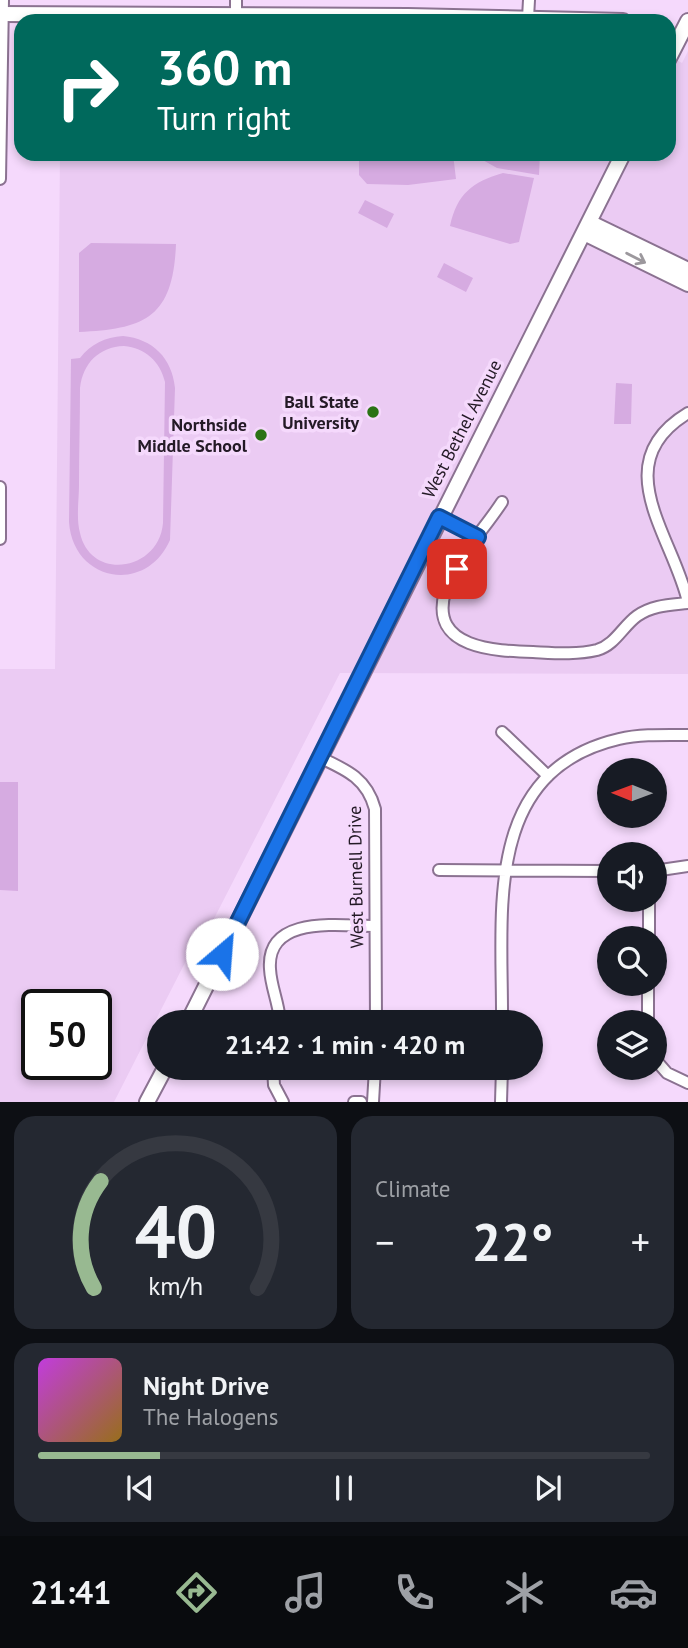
<!DOCTYPE html>
<html lang="en">
<head>
<meta charset="utf-8">
<style>
  body { margin:0; font-family:"PT Sans",sans-serif; background:#242831; color:#f1f3f6; height:100vh; display:flex; flex-direction:column; font-size:26px; white-space:nowrap }
  * { box-sizing:border-box; margin:0 }
  p { font-size:23px; color:#9ea1a6 }
  .icon { flex:none; width:38px; height:38px; fill:none; stroke:currentColor; stroke-width:2; stroke-linecap:round; stroke-linejoin:round }
  .map { position:relative; height:1102px; overflow:hidden }
  .details { display:flex; flex-direction:column; gap:14px; padding:14px; background:#0d0f14; flex:1 }
  .details>* { flex:none }
  .top-card { position:absolute; left:14px; top:14px; width:662px; height:147px; border-radius:21px; box-shadow:0 4px 10px #0003; background:#00695c; color:#fff; overflow:hidden }
  .needle { width:46px; rotate:271deg }
  .tools { position:absolute; left:597px; top:758px; display:grid; gap:14px }
  .tools a { display:grid; place-items:center; width:70px; height:70px; border-radius:50%; background:#171b24; box-shadow:0 4px 10px #0003; font-size:35px }
  .speed { position:absolute; left:21px; top:989px; display:flex; gap:14px; font-size:35px; font-weight:700; text-align:center }
  .speed>* { display:grid; place-content:center; width:91px; height:91px; border-radius:50%; background:#171b24; box-shadow:0 4px 10px #0003; line-height:1 }
  .speed .limit { border:4px solid #111; border-radius:10px; background:#fff; color:#111 }
  .pin { position:absolute; display:grid; place-items:center; width:60px; height:60px; color:#fff; margin:-30px; border-radius:14px; box-shadow:0 4px 10px #0006 }
  .me { position:absolute; width:77px; margin:-38px; rotate:27deg; stroke-linejoin:round; filter:drop-shadow(0 0 5px #0008) }
  .turn { display:flex; align-items:center; gap:24px; height:147px; padding:0 28px; font-size:32px }
  .turn .icon { width:91px; height:91px; stroke-width:2.5 }
  .turn b { display:block; font-size:49px; line-height:60px }
  .big { font-size:52px; font-weight:700; line-height:1.1 }
  .details .tile { flex:1; display:flex; flex-direction:column; justify-content:center; gap:10px; min-width:0; padding:0 24px; border-radius:21px; background:#242831 }
  .details .dial { align-items:center; gap:0 }
  .dial svg { height:182px; overflow:visible; fill:none; stroke:#363941; stroke-width:7; stroke-linecap:round; text-anchor:middle }
  .dial text { fill:#f1f3f6; stroke:none }
  .song { display:flex; align-items:center; gap:21px }
  .cover { width:84px; height:84px; border-radius:10px; background:linear-gradient(135deg,hsl(290 70% 55%),hsl(40 70% 35%)) }
  .played { height:7px; border-radius:4px; background:linear-gradient(90deg,#98b991 20%,#363941 20%) }
  .keys { display:flex; justify-content:space-around; direction:ltr }
  .heat { display:flex; justify-content:space-between; align-items:center; font-size:38px; direction:ltr }
  .details .tiles { flex:1; display:grid; gap:14px; grid-template-columns:1fr 1fr }
  .tile:last-child { grid-column:span 2 }
  .trip { position:absolute; left:147px; top:1010px; width:396px; height:70px; border-radius:35px; background:#171b24; box-shadow:0 4px 10px #0003; font-weight:700; line-height:70px; text-align:center }
  .tab-bar { display:flex; height:112px; justify-content:space-around; align-items:center; background:#090b0e; color:#9ea1a6 }
  .tab-bar .icon { width:49px; height:49px }
  .tab-bar .current { color:#98b991 }
  .tab-bar b { font-size:32px; color:#f1f3f6 }
  .map>svg:first-child { display:block }
  .built { fill:#ebcbf3; fill-rule:evenodd }
  .green { fill:#d6abe1; fill-rule:evenodd }
  .lines { fill:none; stroke-linecap:round; stroke-linejoin:round }
  .street-casing { stroke:#8b7291; stroke-width:14 }
  .secondary-casing { stroke:#8b7291; stroke-width:18 }
  .street { stroke:#fff; stroke-width:10 }
  .secondary { stroke:#fff; stroke-width:14 }
  .oneway { stroke:#9c989d }
  .route-casing { stroke:#114b97; stroke-width:18 }
  .route { stroke:#1a73e8; stroke-width:12 }
  .poi-dot { fill:#2b7315; stroke:#f5d9fc; stroke-width:2.5 }
  .labels { text-anchor:middle; stroke-width:7; stroke-linejoin:round; paint-order:stroke }
  .poi-label { font-size:18px; font-weight:bold; fill:#241a26; stroke:#f5d9fc; text-anchor:end }
  .street-label { font-size:18px; fill:#241a26; stroke:#f5d9fc }
</style>
</head>
<body>
<div class="map">
<svg width="688" height="1102" viewBox="0 0 688 1102">
  <rect width="100%" height="100%" fill="#f5d9fc"/>
  <path class="built" d="M688 51V674L340 673 200 946 193 947 114 1102H0V669H55L60 154H668L669 56 682 63ZM37 1004H96V1064H37Z"/>
  <path class="green" d="M359 154H453L456 179 408 185 367 184 359 175Z
    M472 154H540L539 175 497 168Z
    M503 173 534 178 519 242 510 244 450 226C457 194 472 182 503 173Z
    M365 200 394 214 387 228 358 213Z
    M91 243 176 244C173 317 146 329 79 332V253Z
    M444 263 473 278 466 292 437 277Z
    M123 336C153 339 172 358 175 388L170 540C146 595 73 582 69 522L71 359 80 358C91 344 105 337 123 336ZM124 346C145 348 160 361 165 382L163 523C159 571 91 582 80 533 76 518 79 500 79 485 79 452 80 420 80 388 83 363 99 347 124 346Z
    M616 383 632 384 631 424H614Z
    M0 782H18V891L0 890Z"/>
  <g class="lines">
    <g class="street-casing">
      <path id="street" d="M236 15V0
        M528 18 529 0
        M0 179 3 0
        M688 413C605 463 673 536 688 602
        M0 487V539
        M502 502C484 530 454 560 445 592 429 649 496 651 533 652 554 653 576 655 597 650 615 645 623 626 637 616 653 605 670 605 688 603
        M439 517 478 537
        M502 732 548 776
        M321 758C347 770 367 779 375 809L376 1022
        M439 870 609 871
        M654 871 688 866
        M649 938V900
        M280 1022C279 1003 271 988 270 969 266 914 341 926 375 926
        M502 1022C503 914 481 771 619 739 641 734 665 735 688 735
        M648 1022V984
        M654 1058 667 1073 688 1083
        M273 1068 274 1085 283 1102
        M354 1102H361
        M373 1102 375 1068
        M501 1102 502 1068"/>
    </g>
    <g class="secondary-casing">
      <path id="secondary" d="M0 14 408 16 623 21
        M668 60 688 21
        M589 222 688 270
        M584 233 688 284
        M188 1022 623 154
        M147 1102 165 1068"/>
    </g>
    <use href="#street" class="street"/>
    <use href="#secondary" class="secondary"/>
  </g>
  <defs><path id="oneway-shaft" d="M-6 0H5M1.5-3L5.5 0L1.5 3" fill="none" stroke-width="1.6" stroke-linecap="round" stroke-linejoin="round" transform="scale(1.75)"/></defs>
  <use class="oneway" href="#oneway-shaft" transform="translate(636 258) rotate(27)"/>
  <g class="lines">
    <g class="route-casing">
      <path id="route" d="M222 954 439 517 478 537 457 569"/>
    </g>
    <use href="#route" class="route"/>
  </g>
  <g class="poi-dot">
    <circle cx="373" cy="412" r="7"/>
    <circle cx="261" cy="435" r="7"/>
  </g>
  <g class="labels">
    <g class="poi-label">
      <text x="359" y="408">Ball State<tspan x="359" dy="21">University</tspan></text>
      <text x="247" y="431">Northside<tspan x="247" dy="21">Middle School</tspan></text>
    </g>
    <g class="street-label">
      <text transform="translate(462 429) rotate(-63)" y="6">West Bethel Avenue</text>
      <text transform="translate(356 877) rotate(-91)" y="6">West Burnell Drive</text>
    </g>
  </g>
</svg>
<div class="tools">
<a><svg class="needle" viewBox="-14 -14 28 28"><path d="M0-13l5 13h-10z" fill="#e53935"/><path d="M0 13l5-13h-10z" fill="#9ea1a6"/></svg></a>
<a><svg class="icon" aria-label="sound" viewBox="0 0 24 24"><path d="M4 9h4l5-4v14l-5-4H4zM17 9q2 3 0 6"/></svg></a>
<a><svg class="icon" aria-label="search" viewBox="0 0 24 24"><circle cx="10" cy="10" r="6"/><path d="M15 15l6 6"/></svg></a>
<a><svg class="icon" aria-label="layers" viewBox="0 0 24 24"><path d="M12 4l9 5-9 5-9-5zM3 14l9 5 9-5"/></svg></a>
</div>
<div class="speed"><div class="limit">50</div></div>
<div class="pin" style="left:457px;top:569px;background:#d93025"><svg class="icon" aria-label="arrive" viewBox="0 0 24 24"><path d="M6 21V4h12l-3 4 3 4H6"/></svg></div>
<svg class="me" style="left:222px;top:954px" viewBox="-20 -20 40 40"><circle r="19" fill="#fff"/><path d="M0-13L10 11 0 6-10 11z" fill="#1a73e8"/></svg>
<div class="trip">21:42 · 1 min · 420 m</div>
<div class="top-card">
<div class="turn"><svg class="icon" aria-label="right" viewBox="0 0 24 24"><path d="M7 20v-9h11M14 6l5 5-5 5"/></svg><div><b>360 m</b>Turn right</div></div>
</div>
</div>
<section class="details">
<div class="tiles">
<div class="tile dial"><svg viewBox="0 0 100 80">
<path d="M14 69A42 42 0 1 1 86 69"/>
<path d="M14 69A42 42 0 0 1 17 22" stroke="#98b991"/>
<text x="50" y="56" font-size="32" font-weight="700">40</text>
<text x="50" y="72" font-size="11">km/h</text>
</svg></div>
<div class="tile"><p>Climate</p>
<div class="heat"><a>−</a><b class="big">22°</b><a>+</a></div>
</div>
<div class="tile">
<div class="song"><i class="cover"></i><div><b>Night Drive</b><p>The Halogens</p></div></div>
<div class="played"></div>
<div class="keys"><svg class="icon" aria-label="previous" viewBox="0 0 24 24"><path d="M18 5L8 12l10 7zM5 5v14"/></svg><svg class="icon" aria-label="pause" viewBox="0 0 24 24"><path d="M8 5v14M16 5v14"/></svg><svg class="icon" aria-label="next" viewBox="0 0 24 24"><path d="M6 5l10 7-10 7zM19 5v14"/></svg></div>
</div>
</div>
</section>
<nav class="tab-bar">
<b>21:41</b>
<svg class="icon current" aria-label="directions" viewBox="0 0 24 24"><path d="M12 3l9 9-9 9-9-9zM9 14v-3h6M13 9l2 2-2 2"/></svg>
<svg class="icon" aria-label="music" viewBox="0 0 24 24"><path d="M9 18V5l10-2v13"/><circle cx="6" cy="18" r="3"/><circle cx="16" cy="16" r="3"/></svg>
<svg class="icon" aria-label="phone" viewBox="0 0 24 24"><path d="M5 4h4l2 5-3 2q2 4 5 5l2-3 5 2v4C11 20 4 13 5 4z"/></svg>
<svg class="icon" aria-label="climate" viewBox="0 0 24 24"><path d="M12 3v18M4 7l16 10M4 17L20 7"/></svg>
<svg class="icon" aria-label="car" viewBox="0 0 24 24"><path d="M5 17H2v-5l4-1 3-4h7l3 4 3 1v5h-3M9 17h6M6 11h13"/><circle cx="7" cy="17" r="2"/><circle cx="17" cy="17" r="2"/></svg>
</nav>
</body>
</html>
